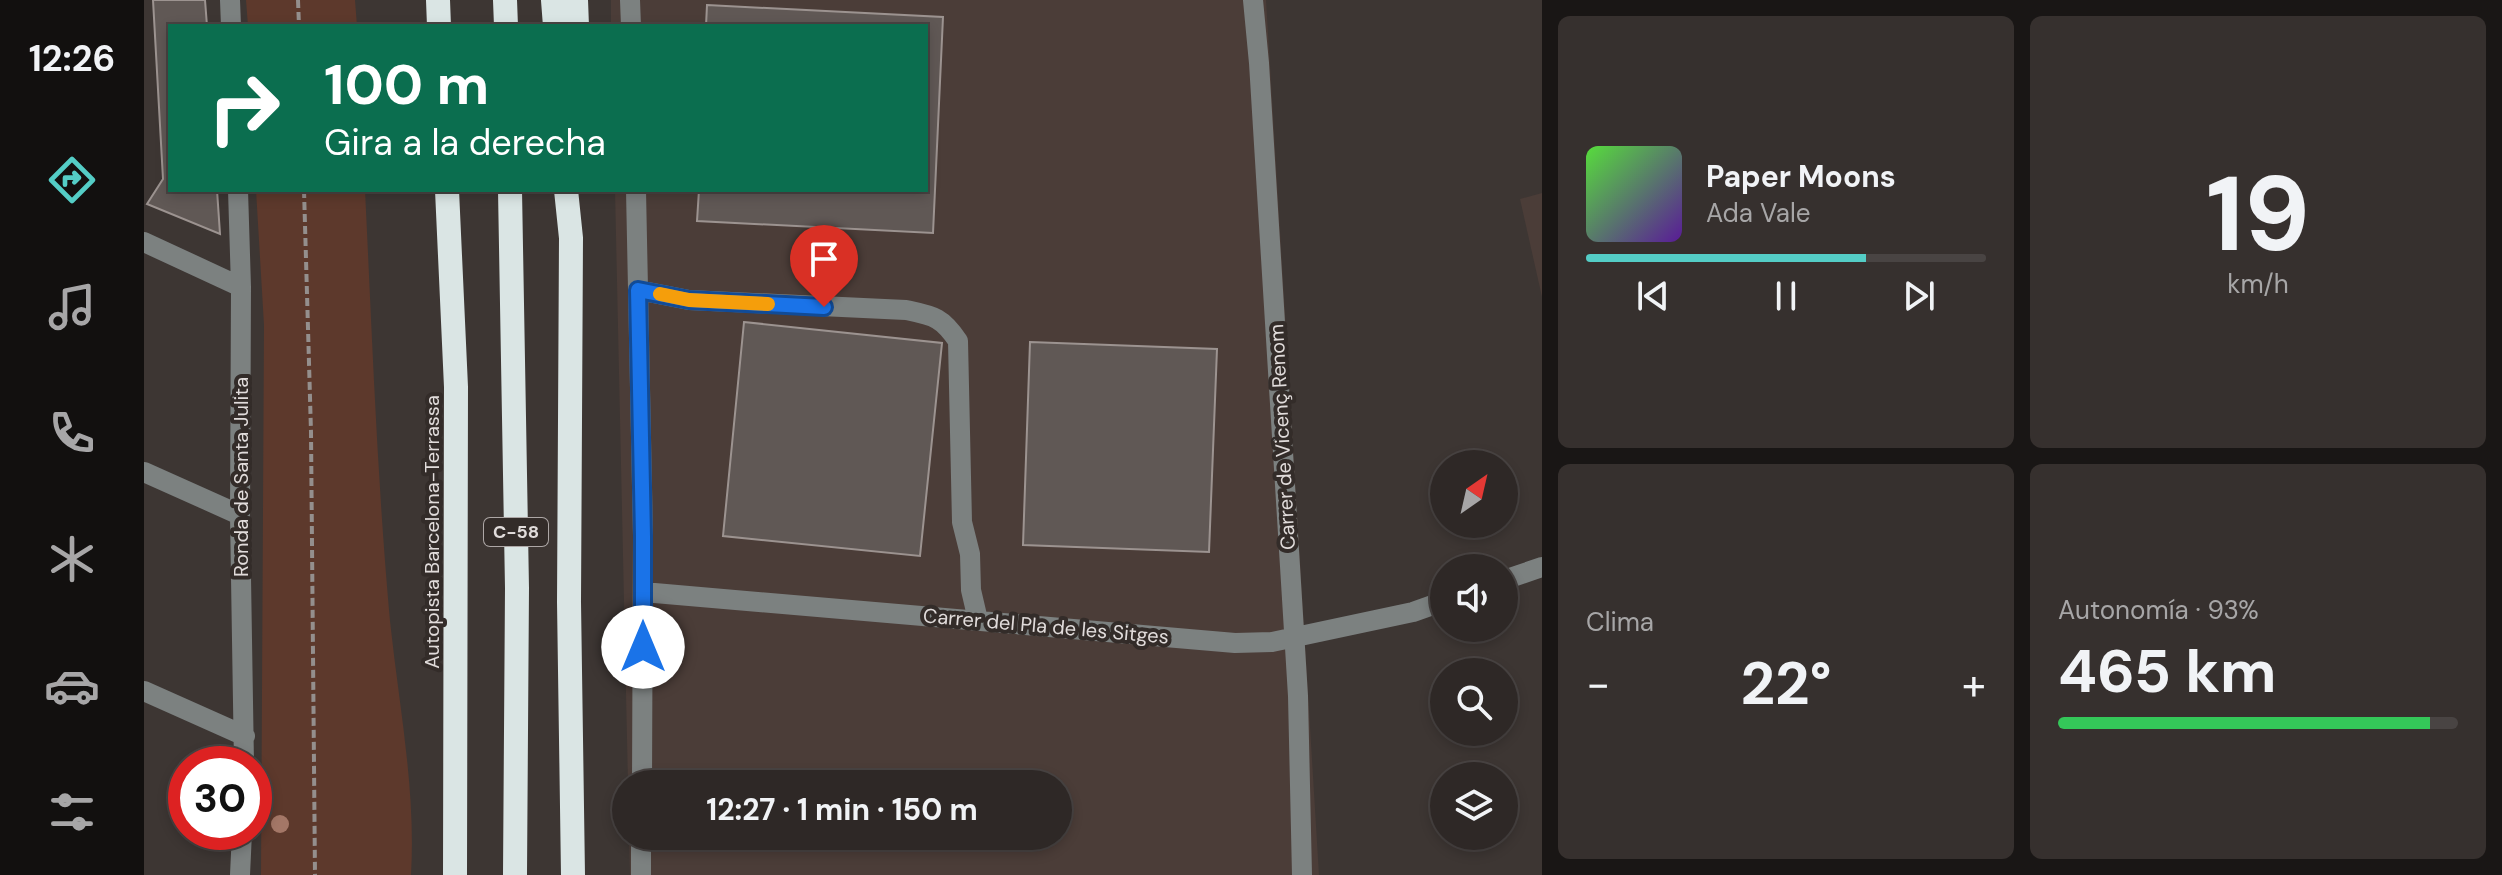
<!DOCTYPE html>
<html lang="es">
<head>
<meta charset="utf-8">
<style>
  body { margin:0; font-family:"DM Sans",sans-serif; background:#36302e; color:#f1f3f6; height:100vh; display:flex; flex-direction:column; font-size:30px; white-space:nowrap }
  * { box-sizing:border-box; margin:0 }
  p { font-size:26px; color:#a7a6a7 }
  .icon { flex:none; width:44px; height:44px; fill:none; stroke:currentColor; stroke-width:2; stroke-linecap:round; stroke-linejoin:round }
  .map { position:relative; flex:1; overflow:hidden }
  .panel { display:flex; flex-direction:column; gap:16px; padding:16px; background:#191615; width:960px }
  .panel>* { flex:none }
  .guide { position:absolute; left:24px; top:24px; width:760px; height:168px; border-radius:0px; box-shadow:0 4px 12px #0003,0 0 0 2px #494443; background:#0b6e4f; color:#fff; overflow:hidden }
  .needle { width:52px; rotate:34deg }
  .tools { position:absolute; left:1286px; top:450px; display:grid; gap:16px }
  .tools a { display:grid; place-items:center; width:88px; height:88px; border-radius:50%; background:#2e2826; box-shadow:0 4px 12px #0003,0 0 0 2px #494443; font-size:40px }
  .speed { position:absolute; left:24px; top:746px; display:flex; gap:16px; font-size:40px; font-weight:700; text-align:center }
  .speed>* { display:grid; place-content:center; width:104px; height:104px; border-radius:50%; background:#2e2826; box-shadow:0 4px 12px #0003,0 0 0 2px #494443; line-height:1 }
  .speed .limit { border:12px solid #d22; background:#fff; color:#111 }
  .pin { position:absolute; display:grid; place-items:center; width:68px; height:68px; color:#fff; margin:-82px -34px; border-radius:50% 50% 50% 0; rotate:-45deg; box-shadow:0 0 8px #0007 }
  .pin .icon { rotate:45deg }
  .me { position:absolute; width:88px; margin:-44px; rotate:0deg; stroke-linejoin:round; filter:drop-shadow(0 0 6px #0008) }
  .turn { display:flex; align-items:center; gap:28px; height:168px; padding:0 24px; font-size:36px }
  .turn .icon { width:104px; height:104px; stroke-width:2.5 }
  .turn b { display:block; font-size:56px; line-height:68px }
  .big { font-size:60px; font-weight:700; line-height:1.1 }
  .panel .tile { flex:1; display:flex; flex-direction:column; justify-content:center; gap:12px; min-width:0; padding:0 28px; border-radius:12px; background:#36302e }
  .panel .dial { align-items:center; gap:0 }
  .dial b { font-size:104px; line-height:1 }
  .song { display:flex; align-items:center; gap:24px }
  .cover { width:96px; height:96px; border-radius:12px; background:linear-gradient(135deg,hsl(110 70% 55%),hsl(270 70% 35%)) }
  .played { height:8px; border-radius:4px; background:linear-gradient(90deg,#54cdc6 70%,#494443 70%) }
  .keys { display:flex; justify-content:space-around; direction:ltr }
  .heat { display:flex; justify-content:space-between; align-items:center; font-size:44px; direction:ltr }
  .charge { height:12px; border-radius:6px; background:linear-gradient(90deg,#34c759 93%,#494443 0) }
  .panel .tiles { flex:1; display:grid; gap:16px; grid-template-columns:repeat(2,1fr) }
  .trip { position:absolute; left:468px; top:770px; width:460px; height:80px; border-radius:40px; background:#2e2826; box-shadow:0 4px 12px #0003,0 0 0 2px #494443; font-weight:700; line-height:80px; text-align:center }
  main { display:flex; flex:1; min-height:0 }
  .tab-bar { display:flex; flex-direction:column; width:144px; justify-content:space-around; align-items:center; background:#12100f; color:#a7a6a7 }
  .tab-bar .icon { width:56px; height:56px }
  .tab-bar .selected { color:#54cdc6 }
  .tab-bar b { font-size:36px; color:#f1f3f6 }
  .map>svg:first-child { display:block }
  .built { fill:#4b3d38 }
  .green { fill:#5d392c }
  .building { fill:#605855; stroke:#9c9390; stroke-width:2 }
  .lines { fill:none; stroke-linecap:round; stroke-linejoin:round }
  .path { stroke:#948f8d; stroke-width:4; stroke-dasharray:8 4; stroke-linecap:butt }
  .minor { stroke:#7c8180; stroke-width:20 }
  .highway { stroke:#dae5e4; stroke-width:24 }
  .tree { fill:#a47767 }
  .route-casing { stroke:#114b97; stroke-width:20 }
  .route { stroke:#1a73e8; stroke-width:14 }
  .slow { stroke:#f59e0b; stroke-width:14 }
  .labels { text-anchor:middle; stroke-width:8; stroke-linejoin:round; paint-order:stroke }
  .shield { fill:#332c29; stroke:#ada7a6; stroke-width:2 }
  .shield-label { font-size:18px; font-weight:bold; fill:#e1dcdb }
  .street-label { font-size:20px; fill:#e1dcdb; stroke:#332c29 }
</style>
</head>
<body>
<main>
<nav class="tab-bar">
<b>12:26</b>
<svg class="icon selected" aria-label="directions" viewBox="0 0 24 24"><path d="M12 3l9 9-9 9-9-9zM9 14v-3h6M13 9l2 2-2 2"/></svg>
<svg class="icon" aria-label="music" viewBox="0 0 24 24"><path d="M9 18V5l10-2v13"/><circle cx="6" cy="18" r="3"/><circle cx="16" cy="16" r="3"/></svg>
<svg class="icon" aria-label="phone" viewBox="0 0 24 24"><path d="M5 4h4l2 5-3 2q2 4 5 5l2-3 5 2v4C11 20 4 13 5 4z"/></svg>
<svg class="icon" aria-label="climate" viewBox="0 0 24 24"><path d="M12 3v18M4 7l16 10M4 17L20 7"/></svg>
<svg class="icon" aria-label="car" viewBox="0 0 24 24"><path d="M5 17H2v-5l4-1 3-4h7l3 4 3 1v5h-3M9 17h6M6 11h13"/><circle cx="7" cy="17" r="2"/><circle cx="17" cy="17" r="2"/></svg>
<svg class="icon" aria-label="filters" viewBox="0 0 24 24"><path d="M4 7h16M4 17h16"/><circle cx="9" cy="7" r="2"/><circle cx="15" cy="17" r="2"/></svg>
</nav>
<div class="map">
<svg width="1398" height="875" viewBox="0 0 1398 875">
  <rect width="100%" height="100%" fill="#3d3633"/>
  <path class="built" d="M467 0H1122L1175 875H486L485 836H914V784H484L471 190H782V26H467Z
    M1398 193V297L1376 199Z"/>
  <path class="green" d="M102 0H211L213 26H104Z
    M112 190H221C228 333 233 478 246 621 255 706 272 789 267 875H117L120 325Z"/>
  <path class="building" d="M9 0H61L63 26H26V190H73L76 234 3 204 19 179Z
    M563 5 799 17 789 233 553 221 555 190H782V26H562Z
    M600 322 798 343 776 556 579 536Z
    M886 342 1073 349 1065 552 879 545Z"/>
  <g class="lines">
    <path class="path" d="M154 0 155 26
      M160 190 167 432 171 875"/>
    <path class="minor" d="M86 0 87 26
      M486 0 487 26
      M1109 0 1115 63 1154 696 1158 875
      M94 190 97 287 96 515 100 764
      M492 190 499 536 498 784
      M0 242 97 287
      M494 290 545 300 762 310C790 316 798 317 814 341L818 522 826 554 827 590 834 620
      M0 472 96 515
      M1360 580 1398 567
      M499 592 1091 643 1128 642 1269 612 1300 601
      M0 691 101 736
      M96 875 98 832
      M497 875V836"/>
    <path class="highway" d="M294 0 295 26
      M361 0 362 26
      M409 0 411 26
      M432 0 433 26
      M303 190 312 387 311 875
      M366 190 373 588 371 875
      M422 190 427 238 425 602 429 875"/>
  </g>
  <circle class="tree" cx="136" cy="824" r="9"/>
  <g class="lines">
    <g class="route-casing">
      <path id="route" d="M499 647V536L494 290 545 300 680 307"/>
    </g>
    <use href="#route" class="route"/>
    <path class="slow" d="M516 294 545 300 624 304"/>
  </g>
  <g class="labels">
    <rect class="shield" x="340" y="518" width="64" height="28" rx="6"/>
    <g class="shield-label">
      <text x="372" y="538">C-58</text>
    </g>
    <g class="street-label">
      <text transform="translate(1138 437) rotate(-93)" y="7">Carrer de Vicenç Renom</text>
      <text transform="translate(97 477) rotate(-90)" y="7">Ronda de Santa Julita</text>
      <text transform="translate(288 532) rotate(-90)" y="7">Autopista Barcelona-Terrassa</text>
      <text transform="translate(902 626) rotate(5)" y="7">Carrer del Pla de les Sitges</text>
    </g>
  </g>
</svg>
<div class="tools">
<a><svg class="needle" viewBox="-14 -14 28 28"><path d="M0-13l5 13h-10z" fill="#e53935"/><path d="M0 13l5-13h-10z" fill="#a7a6a7"/></svg></a>
<a><svg class="icon" aria-label="sound" viewBox="0 0 24 24"><path d="M4 9h4l5-4v14l-5-4H4zM17 9q2 3 0 6"/></svg></a>
<a><svg class="icon" aria-label="search" viewBox="0 0 24 24"><circle cx="10" cy="10" r="6"/><path d="M15 15l6 6"/></svg></a>
<a><svg class="icon" aria-label="layers" viewBox="0 0 24 24"><path d="M12 4l9 5-9 5-9-5zM3 14l9 5 9-5"/></svg></a>
</div>
<div class="speed"><div class="limit">30</div></div>
<div class="pin" style="left:680px;top:307px;background:#d93025"><svg class="icon" aria-label="arrive" viewBox="0 0 24 24"><path d="M6 21V4h12l-3 4 3 4H6"/></svg></div>
<svg class="me" style="left:499px;top:647px" viewBox="-20 -20 40 40"><circle r="19" fill="#fff"/><path d="M0-13L10 11 0 6-10 11z" fill="#1a73e8"/></svg>
<div class="trip">12:27 · 1 min · 150 m</div>
<div class="guide">
<div class="turn"><svg class="icon" aria-label="right" viewBox="0 0 24 24"><path d="M7 20v-9h11M14 6l5 5-5 5"/></svg><div><b>100 m</b>Gira a la derecha</div></div>
</div>
</div>
<section class="panel">
<div class="tiles">
<div class="tile">
<div class="song"><i class="cover"></i><div><b>Paper Moons</b><p>Ada Vale</p></div></div>
<div class="played"></div>
<div class="keys"><svg class="icon" aria-label="previous" viewBox="0 0 24 24"><path d="M18 5L8 12l10 7zM5 5v14"/></svg><svg class="icon" aria-label="pause" viewBox="0 0 24 24"><path d="M8 5v14M16 5v14"/></svg><svg class="icon" aria-label="next" viewBox="0 0 24 24"><path d="M6 5l10 7-10 7zM19 5v14"/></svg></div>
</div>
<div class="tile dial"><b>19</b><p>km/h</p></div>
<div class="tile"><p>Clima</p>
<div class="heat"><a>−</a><b class="big">22°</b><a>+</a></div>
</div>
<div class="tile"><p>Autonomía · 93%</p><b class="big">465 km</b><div class="charge"></div></div>
</div>
</section>
</main>
</body>
</html>
